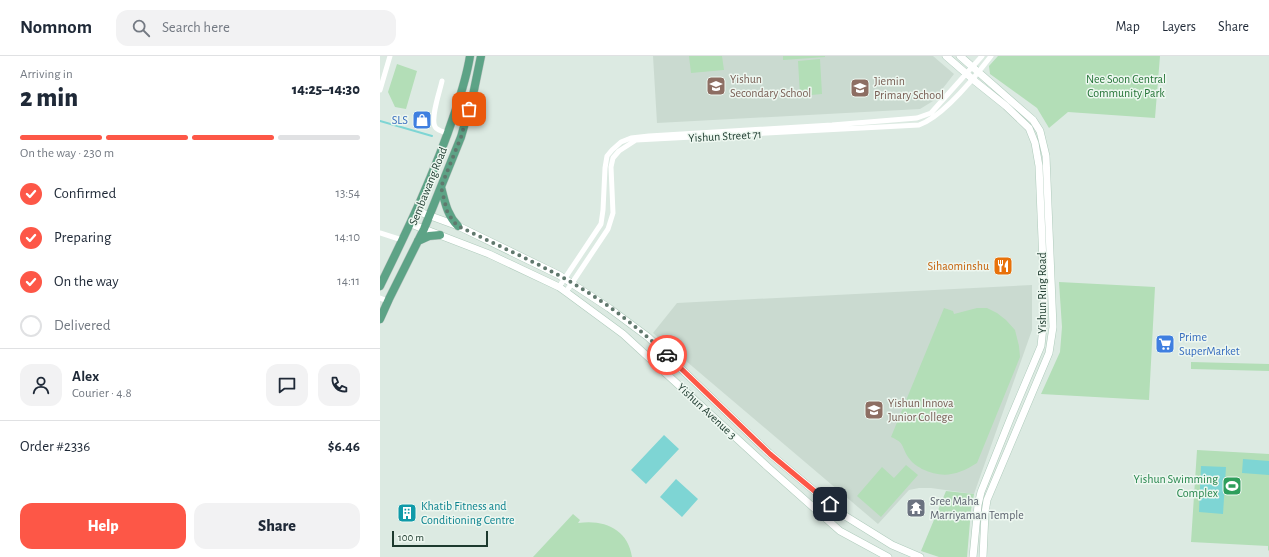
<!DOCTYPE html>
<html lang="en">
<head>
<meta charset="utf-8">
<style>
	body { margin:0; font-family:"Alegreya Sans",sans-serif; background:#f2f2f3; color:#1f2937; height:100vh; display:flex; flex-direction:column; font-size:15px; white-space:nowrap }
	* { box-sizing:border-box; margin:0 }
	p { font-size:13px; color:#747a83 }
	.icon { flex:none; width:22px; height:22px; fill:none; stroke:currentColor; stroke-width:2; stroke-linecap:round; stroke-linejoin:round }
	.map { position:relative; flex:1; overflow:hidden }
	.drawer { display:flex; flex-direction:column; background:#fff; width:380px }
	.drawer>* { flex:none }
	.scale { position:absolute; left:12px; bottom:10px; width:96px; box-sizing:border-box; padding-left:4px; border:2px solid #1d3a2e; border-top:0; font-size:11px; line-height:14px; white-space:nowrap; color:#1d3a2e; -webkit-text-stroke:3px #edf7f0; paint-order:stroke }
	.pin { position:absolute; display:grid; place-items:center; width:34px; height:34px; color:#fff; margin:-17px; border-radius:8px; box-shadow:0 2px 6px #0006 }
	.courier { position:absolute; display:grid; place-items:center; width:40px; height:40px; margin:-20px; border:3px solid #fd5747; border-radius:50%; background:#fff; color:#222; box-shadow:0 1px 5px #0007 }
	.overview em { font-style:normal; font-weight:800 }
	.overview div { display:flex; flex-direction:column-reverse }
	.overview { display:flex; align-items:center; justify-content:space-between; height:68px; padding:0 20px }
	h1 { font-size:26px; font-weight:800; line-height:30px }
	.bar { display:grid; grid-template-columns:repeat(4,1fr); gap:6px 4px; align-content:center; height:48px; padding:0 20px }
	.bar i { height:5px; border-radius:3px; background:#e0e1e3 }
	.bar .on { background:#fd5747 }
	.bar p { grid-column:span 4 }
	.line { display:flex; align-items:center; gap:10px; padding:0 20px; border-top:1px solid #e0e1e3 }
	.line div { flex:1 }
	.round { display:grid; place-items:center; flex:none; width:42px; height:42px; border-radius:12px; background:#f2f2f3 }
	ol { padding:0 20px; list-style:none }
	li { display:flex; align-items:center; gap:12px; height:44px }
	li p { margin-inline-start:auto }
	li .icon { padding:4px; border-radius:50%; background:#fd5747; color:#fff; stroke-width:4 }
	li:last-child { color:#747a83 }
	li i { width:22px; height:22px; border:2px solid #e0e1e3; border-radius:50% }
	.cta { display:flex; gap:8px; margin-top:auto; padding:8px 20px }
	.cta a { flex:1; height:46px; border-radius:12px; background:#fd5747; color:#fff; font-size:16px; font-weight:800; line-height:46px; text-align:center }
	.cta a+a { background:#f2f2f3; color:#1f2937 }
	header { display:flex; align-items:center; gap:24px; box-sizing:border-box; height:56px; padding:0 20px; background:#fff; border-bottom:1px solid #e0e1e3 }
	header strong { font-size:19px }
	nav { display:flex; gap:22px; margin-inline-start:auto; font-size:14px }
	.search { width:280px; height:36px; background:#f2f2f3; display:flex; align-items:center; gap:10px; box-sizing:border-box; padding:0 14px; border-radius:12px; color:#747a83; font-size:15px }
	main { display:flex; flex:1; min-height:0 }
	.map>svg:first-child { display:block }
	.built { fill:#cadad0 }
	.green { fill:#b3deb7 }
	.water { fill:#7ed5d4 }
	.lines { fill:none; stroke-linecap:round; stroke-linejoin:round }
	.stream { stroke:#7ed5d4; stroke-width:2 }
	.secondary-casing { stroke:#afcbbc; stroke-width:8 }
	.primary-casing { stroke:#bbc4c0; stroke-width:9 }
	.minor { stroke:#fff; stroke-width:5 }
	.secondary { stroke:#fff; stroke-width:7 }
	.primary { stroke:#5da386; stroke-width:8 }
	.done { stroke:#60786d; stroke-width:4; stroke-dasharray:0 7.2 }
	.route { stroke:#fd5747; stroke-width:5 }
	.labels { text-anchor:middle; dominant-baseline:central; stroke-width:3; stroke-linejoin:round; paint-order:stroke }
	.education-label { font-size:12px; fill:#785e54; stroke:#edf7f0; text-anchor:start }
	.park-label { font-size:12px; fill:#257437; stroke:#edf7f0 }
	.shop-label { font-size:12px; fill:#366cbe; stroke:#edf7f0; text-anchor:end }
	.street-label { font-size:12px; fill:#1d3a2e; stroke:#edf7f0 }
	.food-label { font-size:12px; fill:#c56008; stroke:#edf7f0; text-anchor:end }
	.leisure-label { font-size:12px; fill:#27864d; stroke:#edf7f0; text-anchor:end }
	.worship-label { font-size:12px; fill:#5b616d; stroke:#edf7f0; text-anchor:start }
	.culture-label { font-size:12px; fill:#0d838f; stroke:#edf7f0; text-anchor:start }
</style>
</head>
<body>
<header>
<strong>Nomnom</strong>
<div class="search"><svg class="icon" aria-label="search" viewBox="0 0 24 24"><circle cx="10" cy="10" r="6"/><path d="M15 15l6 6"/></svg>Search here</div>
<nav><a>Map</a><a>Layers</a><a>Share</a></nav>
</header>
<main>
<section class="drawer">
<div class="overview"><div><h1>2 min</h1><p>Arriving in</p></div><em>14:25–14:30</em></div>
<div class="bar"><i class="on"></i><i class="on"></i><i class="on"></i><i></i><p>On the way · 230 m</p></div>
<ol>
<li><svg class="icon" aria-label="check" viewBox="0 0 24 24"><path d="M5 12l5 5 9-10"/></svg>Confirmed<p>13:54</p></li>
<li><svg class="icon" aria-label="check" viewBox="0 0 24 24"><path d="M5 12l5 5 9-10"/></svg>Preparing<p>14:10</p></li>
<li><svg class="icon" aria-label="check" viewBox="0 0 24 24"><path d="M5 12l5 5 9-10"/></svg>On the way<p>14:11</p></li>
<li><i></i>Delivered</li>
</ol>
<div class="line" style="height:72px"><a class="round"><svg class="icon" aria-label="person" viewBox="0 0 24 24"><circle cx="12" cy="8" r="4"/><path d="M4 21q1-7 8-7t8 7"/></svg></a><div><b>Alex</b><p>Courier · 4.8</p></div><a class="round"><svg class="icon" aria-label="chat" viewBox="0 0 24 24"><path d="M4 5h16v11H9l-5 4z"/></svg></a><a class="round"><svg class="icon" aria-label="phone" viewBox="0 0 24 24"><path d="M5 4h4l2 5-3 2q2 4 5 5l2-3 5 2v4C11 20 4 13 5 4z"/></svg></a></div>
<div class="line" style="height:52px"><div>Order #2336</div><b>$6.46</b></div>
<div class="cta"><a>Help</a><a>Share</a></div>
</section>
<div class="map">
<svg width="889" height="501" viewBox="0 0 889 501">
	<rect width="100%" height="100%" fill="#dceae2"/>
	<path class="built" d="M273 0H553L574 18 553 45 540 53 277 67Z
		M652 229V274L594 438 551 432H539L529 434 498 468 273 277 297 247Z"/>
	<path class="green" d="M309 0H342L344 14 311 17Z
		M403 0H445V1L403 4Z
		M618 0H780L775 62 688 56 669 72 657 52 610 18 609 10Z
		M440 3 442 38 420 40 418 5Z
		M17 8 37 15 26 53 15 51 8 36Z
		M679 226 775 231 769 344 661 338 680 296 682 271Z
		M564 252 573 255 574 258 597 252H607L617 257 626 264 635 274 639 290 640 301 597 407C578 419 563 423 542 413 537 410 532 407 528 401 521 390 525 387 511 381Z
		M811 306 889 308V315L811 313Z
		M817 394 889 398V495L888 494V490L811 486Z
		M526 409 538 419 501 461 477 440 502 411 514 422Z
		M566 435 594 438 591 454 587 501H559L541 495Z
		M193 458 200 464 198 467C224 463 248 473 252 501H153Z"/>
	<path class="water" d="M284 379 299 393 266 428 251 414Z
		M863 403 889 405V419L862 417Z
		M821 410 846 411 843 458 819 456Z
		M296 423 318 443 302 461 280 441Z"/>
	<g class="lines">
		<path class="stream" d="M0 65 52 80"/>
		<g class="secondary-casing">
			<path id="secondary" d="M566 0 596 26 626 50 649 72 655 87 659 110 664 231V261L661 290 631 361 601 436 598 449 593 501
				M580 0 653 64 660 75 666 100 673 271 669 297 607 444 605 457 603 501
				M37 155 78 170 179 219 229 252 268 281 389 397 462 458 512 489 540 501
				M31 168 109 198 179 231 186 236 243 278 390 413 460 475 508 501"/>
		</g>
		<g class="primary-casing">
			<path id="primary" d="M61 131C65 146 67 159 78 170
				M38 185 49 180 60 179
				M0 230C28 173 55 117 75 56 81 38 87 19 90 0
				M0 263 9 243 44 173 81 81 93 39 101 0"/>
		</g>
		<path class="minor" d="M62 25C60 35 49 65 56 72 59 75 65 76 68 78
			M0 34 10 0
			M0 177 22 184
			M179 231 221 168 223 154 225 112 227 100 232 94 241 86 251 82 269 80 452 69 537 62 551 57 602 0
			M186 236 228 173 233 157 231 111 233 102 239 95 256 84 539 69C564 60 595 21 611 0
			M0 242 8 245"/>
		<use href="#secondary" class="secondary"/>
		<use href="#primary" class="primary"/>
	</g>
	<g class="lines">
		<path class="done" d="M89 53 81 81 61 131 67 155 73 165 78 170C112 187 147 202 180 220 219 241 256 269 287 299"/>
		<path class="route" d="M287 299 390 398 450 448"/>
	</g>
	<defs>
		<g id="school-square" transform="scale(1)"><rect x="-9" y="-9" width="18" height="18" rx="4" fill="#8d6e63" stroke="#edf7f0"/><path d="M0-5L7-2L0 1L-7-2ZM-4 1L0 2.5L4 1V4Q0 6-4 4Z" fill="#fff"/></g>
		<g id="shop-square" transform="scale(1)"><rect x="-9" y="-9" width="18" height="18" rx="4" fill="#3f7fe0" stroke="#edf7f0"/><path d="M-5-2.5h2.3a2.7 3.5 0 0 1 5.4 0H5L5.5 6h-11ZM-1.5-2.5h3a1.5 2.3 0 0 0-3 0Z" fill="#fff"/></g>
		<g id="restaurant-square" transform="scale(1)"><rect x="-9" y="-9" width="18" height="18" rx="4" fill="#e8710a" stroke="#edf7f0"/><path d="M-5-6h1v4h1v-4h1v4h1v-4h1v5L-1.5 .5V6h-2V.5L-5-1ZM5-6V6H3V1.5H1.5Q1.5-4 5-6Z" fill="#fff"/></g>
		<g id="supermarket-square" transform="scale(1)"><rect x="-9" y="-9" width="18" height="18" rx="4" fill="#3f7fe0" stroke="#edf7f0"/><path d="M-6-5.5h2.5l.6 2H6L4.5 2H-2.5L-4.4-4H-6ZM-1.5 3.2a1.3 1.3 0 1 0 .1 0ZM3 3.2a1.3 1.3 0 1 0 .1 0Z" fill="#fff"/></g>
		<g id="university-square" transform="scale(1)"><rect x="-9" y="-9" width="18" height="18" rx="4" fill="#8d6e63" stroke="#edf7f0"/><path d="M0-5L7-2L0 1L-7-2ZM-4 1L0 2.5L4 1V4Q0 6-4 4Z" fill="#fff"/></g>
		<g id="stadium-square" transform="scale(1)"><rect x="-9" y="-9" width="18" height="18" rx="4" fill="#2e9e5b" stroke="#edf7f0"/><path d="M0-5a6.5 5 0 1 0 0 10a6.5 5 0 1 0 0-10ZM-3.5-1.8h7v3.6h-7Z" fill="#fff"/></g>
		<g id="temple-square" transform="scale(1)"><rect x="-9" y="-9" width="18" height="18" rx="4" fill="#6b7280" stroke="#edf7f0"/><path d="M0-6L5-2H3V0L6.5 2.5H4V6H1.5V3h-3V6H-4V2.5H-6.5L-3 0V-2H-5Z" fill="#fff"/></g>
		<g id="building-square" transform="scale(1)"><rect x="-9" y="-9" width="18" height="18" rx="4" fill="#0f9aa8" stroke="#edf7f0"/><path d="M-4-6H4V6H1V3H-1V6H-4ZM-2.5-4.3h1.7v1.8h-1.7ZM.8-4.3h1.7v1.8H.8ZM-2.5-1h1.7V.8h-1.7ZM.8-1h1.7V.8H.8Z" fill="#fff"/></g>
	</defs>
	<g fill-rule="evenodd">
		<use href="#school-square" x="336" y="30"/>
		<use href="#school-square" x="480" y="32"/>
		<use href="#shop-square" x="42" y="64"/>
		<use href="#restaurant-square" x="623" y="210"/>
		<use href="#supermarket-square" x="785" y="288"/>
		<use href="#university-square" x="494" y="354"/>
		<use href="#stadium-square" x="852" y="430"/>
		<use href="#temple-square" x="536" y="452"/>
		<use href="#building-square" x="27" y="457"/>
	</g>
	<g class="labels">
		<g class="education-label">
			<text x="350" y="23">Yishun<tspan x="350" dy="14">Secondary School</tspan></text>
			<text x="494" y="25">Jiemin<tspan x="494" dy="14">Primary School</tspan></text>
			<text x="508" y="347">Yishun Innova<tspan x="508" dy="14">Junior College</tspan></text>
		</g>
		<g class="park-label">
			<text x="746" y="23">Nee Soon Central<tspan x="746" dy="14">Community Park</tspan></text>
		</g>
		<g class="shop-label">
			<text x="28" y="64">SLS</text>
			<text x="799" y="281" text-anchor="start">Prime<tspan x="799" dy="14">SuperMarket</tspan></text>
		</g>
		<g class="street-label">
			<text transform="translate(345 80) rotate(-3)">Yishun Street 71</text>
			<text transform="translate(48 130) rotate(-68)">Sembawang Road</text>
			<text transform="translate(662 237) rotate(-90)">Yishun Ring Road</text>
			<text transform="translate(327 355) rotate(43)">Yishun Avenue 3</text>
		</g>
		<g class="food-label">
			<text x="609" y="210">Sihaominshu</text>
		</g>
		<g class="leisure-label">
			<text x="838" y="423">Yishun Swimming<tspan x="838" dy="14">Complex</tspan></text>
		</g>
		<g class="worship-label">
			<text x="550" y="445">Sree Maha<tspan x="550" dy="14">Marriyaman Temple</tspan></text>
		</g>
		<g class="culture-label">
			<text x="41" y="450">Khatib Fitness and<tspan x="41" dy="14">Conditioning Centre</tspan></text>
		</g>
	</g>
</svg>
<div class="scale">100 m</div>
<div class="pin" style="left:89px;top:53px;background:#ea580c"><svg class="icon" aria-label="bag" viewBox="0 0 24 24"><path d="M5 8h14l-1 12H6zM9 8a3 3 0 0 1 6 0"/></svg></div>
<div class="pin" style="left:450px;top:448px;background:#1f2937"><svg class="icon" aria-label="home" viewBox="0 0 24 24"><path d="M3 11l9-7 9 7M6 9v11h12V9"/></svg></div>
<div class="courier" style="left:287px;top:299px"><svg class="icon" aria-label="car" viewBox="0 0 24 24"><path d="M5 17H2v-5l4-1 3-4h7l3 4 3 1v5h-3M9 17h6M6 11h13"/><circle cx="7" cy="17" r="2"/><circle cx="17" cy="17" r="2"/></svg></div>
</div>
</main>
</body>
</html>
